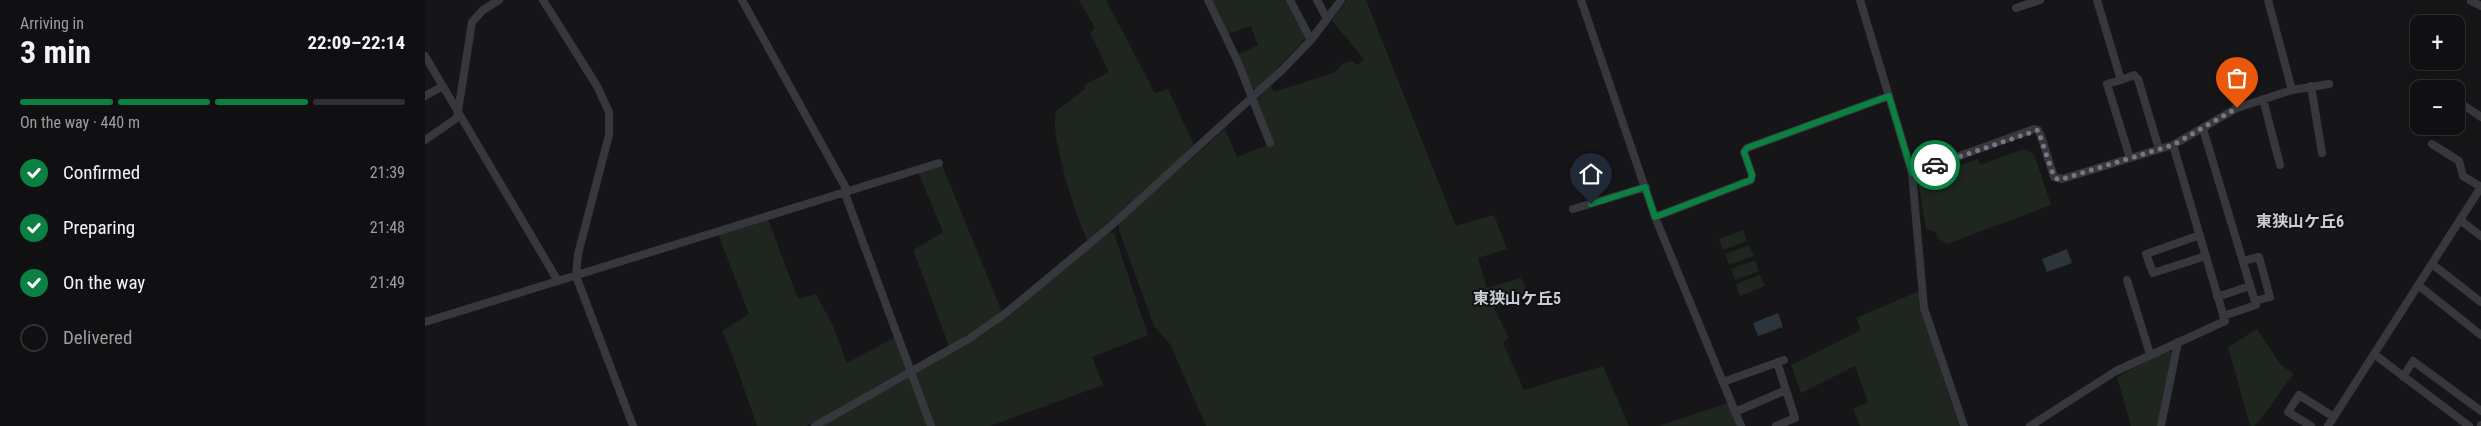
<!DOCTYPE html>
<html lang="en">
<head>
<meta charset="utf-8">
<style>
	body { margin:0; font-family:"Roboto Condensed","Noto Sans JP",sans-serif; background:#19191b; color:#f1f3f6; height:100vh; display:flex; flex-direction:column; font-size:19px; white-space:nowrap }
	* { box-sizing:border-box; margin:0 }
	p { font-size:16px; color:#9c9d9f }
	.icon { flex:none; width:28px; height:28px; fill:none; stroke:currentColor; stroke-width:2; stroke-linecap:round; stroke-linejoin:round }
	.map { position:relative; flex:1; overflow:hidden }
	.drawer { display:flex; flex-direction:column; background:#101012; width:425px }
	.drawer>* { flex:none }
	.buttons { position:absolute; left:1985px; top:15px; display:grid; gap:10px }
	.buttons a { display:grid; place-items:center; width:55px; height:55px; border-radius:10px; background:#101012; box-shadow:0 2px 12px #0003,0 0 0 1px #303032; font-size:25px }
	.pin { position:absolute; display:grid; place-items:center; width:42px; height:42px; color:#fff; margin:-51px -21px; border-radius:50% 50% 50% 0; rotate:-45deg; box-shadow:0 0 5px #0007 }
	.pin .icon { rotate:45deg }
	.courier { position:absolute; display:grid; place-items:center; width:50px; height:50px; margin:-25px; border:4px solid #0b8043; border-radius:50%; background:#fff; color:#222; box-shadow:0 1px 6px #0007 }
	.head em { font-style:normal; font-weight:700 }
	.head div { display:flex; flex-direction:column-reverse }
	.head { display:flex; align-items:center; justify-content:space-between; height:85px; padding:0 20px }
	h1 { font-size:32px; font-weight:700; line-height:38px }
	.bar { display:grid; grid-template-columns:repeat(4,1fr); gap:8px 5px; align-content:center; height:60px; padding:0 20px }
	.bar i { height:6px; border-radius:4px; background:#303032 }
	.bar .active { background:#0b8043 }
	.bar p { grid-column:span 4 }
	ol { padding:0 20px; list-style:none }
	li { display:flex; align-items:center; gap:15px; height:55px }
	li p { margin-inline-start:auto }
	li .icon { padding:5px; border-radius:50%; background:#0b8043; color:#fff; stroke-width:4 }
	li:last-child { color:#9c9d9f }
	li i { width:28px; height:28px; border:2px solid #303032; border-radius:50% }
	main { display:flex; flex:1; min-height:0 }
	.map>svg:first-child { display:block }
	.green { fill:#1e261f }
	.water { fill:#2c353c }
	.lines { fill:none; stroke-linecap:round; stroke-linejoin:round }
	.minor { stroke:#37383d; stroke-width:8 }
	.done { stroke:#757880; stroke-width:5; stroke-dasharray:0 9 }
	.route { stroke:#0b8043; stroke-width:6 }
	.labels { text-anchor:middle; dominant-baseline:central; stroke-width:4; stroke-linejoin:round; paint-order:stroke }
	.neighbourhood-label { font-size:16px; font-weight:bold; fill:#c9ccd4; stroke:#111113 }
</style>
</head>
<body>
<main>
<section class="drawer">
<div class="head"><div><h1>3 min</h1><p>Arriving in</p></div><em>22:09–22:14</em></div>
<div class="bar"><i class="active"></i><i class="active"></i><i class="active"></i><i></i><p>On the way · 440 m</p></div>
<ol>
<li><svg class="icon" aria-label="check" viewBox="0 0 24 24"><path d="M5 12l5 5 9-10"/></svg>Confirmed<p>21:39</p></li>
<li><svg class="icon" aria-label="check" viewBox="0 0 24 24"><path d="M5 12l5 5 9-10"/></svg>Preparing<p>21:48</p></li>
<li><svg class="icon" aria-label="check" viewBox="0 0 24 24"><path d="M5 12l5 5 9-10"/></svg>On the way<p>21:49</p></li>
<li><i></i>Delivered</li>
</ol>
</section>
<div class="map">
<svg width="2056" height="426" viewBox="0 0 2056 426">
	<rect width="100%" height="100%" fill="#161618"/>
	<path class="green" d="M654 0H681L730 93 743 89 769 145 663 241C651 218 624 133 631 111L660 89 659 85 684 72 665 33 670 28Z
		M787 0H861L881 38 832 89 826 88 813 55 833 45 826 26 803 34Z
		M922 0H941L1031 226 1069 215 1082 249 1053 258 1062 288 1096 278 1104 295 1069 308 1084 338 1078 343 1099 390 1178 366 1204 426H781L745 344 729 326 694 230V223L800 129 812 157 847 143 831 100 846 86 849 92 910 72 917 64 926 61 933 65 939 59 908 22V18Z
		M1599 149 1609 154 1626 205 1522 244 1513 238 1511 232 1501 229 1493 181 1496 177 1534 163 1535 165 1553 159 1555 165Z
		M517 165 577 312 524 346 489 252 490 249 518 232 493 172Z
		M343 219 373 299 391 294 408 326 422 363 470 337 482 369 382 426H332L307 354 297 331 324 314 293 234Z
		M1318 230 1322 241 1298 250 1294 239Z
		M682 233H689L723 335 667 357 678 385 565 426H398L557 335 588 313Z
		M1324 245 1329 256 1304 265 1300 254Z
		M1330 260 1334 271 1310 280 1306 269Z
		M1335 275 1340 286 1315 296 1311 284Z
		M1494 291V304L1534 426H1435L1428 409 1443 402 1430 366 1376 393 1366 365 1436 330 1431 318Z
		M1832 329 1856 365 1869 374C1859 384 1835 424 1828 426L1825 425 1803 347Z
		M1740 351 1748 352 1733 426H1706L1692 377Z
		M1303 403 1312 426H1234Z"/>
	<path class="water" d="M1642 249 1647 263 1622 272 1617 259Z
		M1353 313 1358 327 1333 336 1328 323Z"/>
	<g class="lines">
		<path class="minor" d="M118 0 172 86 184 112V135L153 254 151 276 208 426
			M317 0 422 190
			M783 0 812 60 845 143
			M865 0 886 40
			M892 0 902 19
			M1156 0 1230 217 1316 426
			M1435 0 1487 173 1499 308 1539 426
			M1672 0 1696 80 1709 75 1713 79 1734 149
			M2046 1 2056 6
			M1591 8 1615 0
			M0 56 133 281
			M1696 80 1682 84 1705 158
			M1886 86 1897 153
			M2013 88 2014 89
			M1867 90 1904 84
			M0 96 18 86
			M1838 99 1855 165
			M2031 100 2056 117
			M1778 129 1831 305 1798 316
			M0 140 32 118 47 22 58 10 74 0
			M2007 144 2034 161 2038 176 2056 187
			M1487 173 1609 129 1613 130 1616 136 1629 177 1637 179 1748 145 1812 108 1867 90 1843 0
			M419 191 506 426
			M1148 209 1221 187
			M1230 217 1326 180 1327 175 1319 152 1322 148 1464 96
			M2035 220 2056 236
			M1775 235 1721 254 1728 273 1781 256
			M1818 261 1834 257 1845 297 1830 301
			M2007 264 2056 302
			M1702 280 1725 354
			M1993 285 2056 335
			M1792 297 1825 286
			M0 322 514 163
			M1949 354 2044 426
			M1978 377 1988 361 2056 411
			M1298 382 1359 360
			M1310 412 1361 390
			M390 426 545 338 581 313 687 225 857 70 886 40 916 0
			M1351 426 1370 418 1352 362
			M1605 426 1691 371 1800 321 1748 145
			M1736 426 1753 342
			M1886 426 1863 412 1874 395 1909 417
			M1903 426 2056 187
			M2056 426V425"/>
	</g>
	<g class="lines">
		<path class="done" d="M1510 165 1613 130 1629 177 1634 180 1748 145 1812 108"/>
		<path class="route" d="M1166 204 1220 187 1230 217 1326 180 1327 175 1319 152 1322 148 1464 96 1487 173 1510 165"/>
	</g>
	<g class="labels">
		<g class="neighbourhood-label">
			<text x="1875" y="221">東狭山ケ丘6</text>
			<text x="1092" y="298">東狭山ケ丘5</text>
		</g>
	</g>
</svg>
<div class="buttons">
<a>+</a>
<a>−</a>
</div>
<div class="pin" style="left:1812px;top:108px;background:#ea580c"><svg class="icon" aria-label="bag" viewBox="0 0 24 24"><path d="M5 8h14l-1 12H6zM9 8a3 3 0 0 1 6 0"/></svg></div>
<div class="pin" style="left:1166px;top:204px;background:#1f2937"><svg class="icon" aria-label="home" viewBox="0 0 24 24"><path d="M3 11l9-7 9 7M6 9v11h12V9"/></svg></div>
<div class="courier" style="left:1510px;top:165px"><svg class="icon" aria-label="car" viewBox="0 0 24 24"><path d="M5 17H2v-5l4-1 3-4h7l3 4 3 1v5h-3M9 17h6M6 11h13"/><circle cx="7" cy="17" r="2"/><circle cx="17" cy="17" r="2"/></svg></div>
</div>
</main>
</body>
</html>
